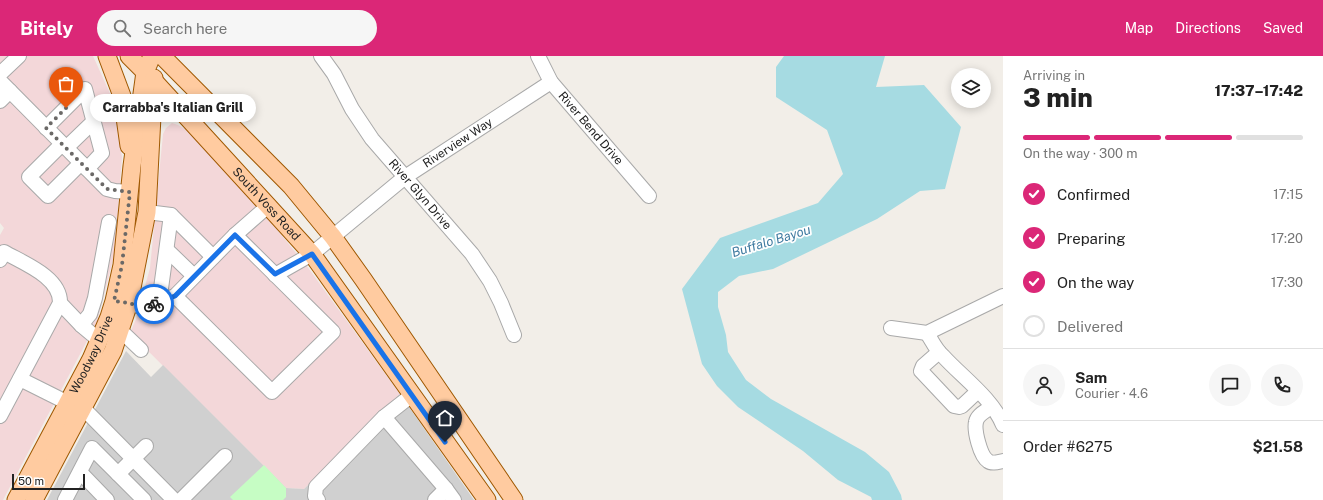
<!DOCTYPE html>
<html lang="en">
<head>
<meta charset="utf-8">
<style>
	body { margin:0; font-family:"Public Sans",sans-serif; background:#f6f6f6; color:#222; height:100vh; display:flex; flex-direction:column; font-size:15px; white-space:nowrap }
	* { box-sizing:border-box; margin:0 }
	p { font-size:13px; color:#767676 }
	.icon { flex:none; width:22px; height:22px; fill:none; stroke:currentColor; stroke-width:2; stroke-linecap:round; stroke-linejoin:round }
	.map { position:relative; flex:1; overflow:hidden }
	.side { display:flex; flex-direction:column; background:#fff; width:320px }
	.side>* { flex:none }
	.controls { position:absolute; left:951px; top:12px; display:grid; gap:8px }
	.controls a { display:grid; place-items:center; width:40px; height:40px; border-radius:50%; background:#fff; box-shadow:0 2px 10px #0003; font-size:20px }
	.scale { position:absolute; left:12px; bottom:10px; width:73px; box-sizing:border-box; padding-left:4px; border:2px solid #222; border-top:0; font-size:11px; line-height:14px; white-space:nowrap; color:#222; -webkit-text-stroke:3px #fff; paint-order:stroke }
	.pin { position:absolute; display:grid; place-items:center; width:34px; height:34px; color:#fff; margin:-41px -17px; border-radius:50% 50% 50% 0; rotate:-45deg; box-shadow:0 0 4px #0007 }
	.pin .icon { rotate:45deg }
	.courier { position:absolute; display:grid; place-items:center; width:40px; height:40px; margin:-20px; border:3px solid #1a73e8; border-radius:50%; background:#fff; color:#222; box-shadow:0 1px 5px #0007 }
	.bubble { position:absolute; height:28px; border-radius:14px; background:#fff; box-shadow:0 2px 10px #0003; font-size:13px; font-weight:800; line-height:28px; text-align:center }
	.headline em { font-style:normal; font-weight:800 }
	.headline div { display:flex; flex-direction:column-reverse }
	.headline { display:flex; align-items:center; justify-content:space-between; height:68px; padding:0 20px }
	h1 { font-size:26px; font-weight:800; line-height:30px }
	.bar { display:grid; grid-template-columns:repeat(4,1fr); gap:6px 4px; align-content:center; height:48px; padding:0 20px }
	.bar i { height:5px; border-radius:3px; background:#e0e0e0 }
	.bar .active { background:#db2777 }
	.bar p { grid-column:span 4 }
	.line { display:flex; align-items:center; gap:10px; padding:0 20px; border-top:1px solid #e0e0e0 }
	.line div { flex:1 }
	.round { display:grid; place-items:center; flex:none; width:42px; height:42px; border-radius:21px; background:#f6f6f6 }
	ol { padding:0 20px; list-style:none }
	li { display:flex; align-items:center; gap:12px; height:44px }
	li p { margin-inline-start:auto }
	li .icon { padding:4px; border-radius:50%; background:#db2777; color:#fff; stroke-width:4 }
	li:last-child { color:#767676 }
	li i { width:22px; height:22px; border:2px solid #e0e0e0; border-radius:50% }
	header { display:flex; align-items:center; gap:24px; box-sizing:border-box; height:56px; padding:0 20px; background:#db2777; color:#fff }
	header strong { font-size:19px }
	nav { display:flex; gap:22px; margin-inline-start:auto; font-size:14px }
	.search { width:280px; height:36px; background:#f6f6f6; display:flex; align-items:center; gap:10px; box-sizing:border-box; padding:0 14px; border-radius:22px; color:#767676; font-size:15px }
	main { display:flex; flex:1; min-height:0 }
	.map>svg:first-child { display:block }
	.commercial { fill:#f3d7d9 }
	.religious { fill:#d0d0d0 }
	.park { fill:#c6fdc4 }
	.water { fill:#a6dbe2 }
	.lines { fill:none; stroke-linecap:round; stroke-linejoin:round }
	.minor-casing { stroke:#a9a9a9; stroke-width:16 }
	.major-casing { stroke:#9f5800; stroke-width:19 }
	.minor { stroke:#fff; stroke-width:14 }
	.major { stroke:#ffcba0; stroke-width:17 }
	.done { stroke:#6b6967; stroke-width:4; stroke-dasharray:0 7.2 }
	.route { stroke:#1a73e8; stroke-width:5 }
	.labels { text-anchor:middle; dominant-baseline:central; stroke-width:3.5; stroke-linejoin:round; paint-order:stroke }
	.street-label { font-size:12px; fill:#222; stroke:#fff }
	.water-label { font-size:13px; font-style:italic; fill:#3e7aa0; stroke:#fff }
</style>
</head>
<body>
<header>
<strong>Bitely</strong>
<div class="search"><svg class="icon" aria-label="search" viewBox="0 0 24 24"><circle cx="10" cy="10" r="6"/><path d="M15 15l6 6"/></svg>Search here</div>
<nav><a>Map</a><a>Directions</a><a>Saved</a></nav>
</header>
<main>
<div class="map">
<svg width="1003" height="444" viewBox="0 0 1003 444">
	<rect width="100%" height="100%" fill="#f2eee8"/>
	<path class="commercial" d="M0 0H93L113 44 122 101 115 196 97 266 3 444H0V179L4 172 0 167Z
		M172 67 178 69 187 74 266 160 309 213 400 338 304 433 286 432 130 277 136 263 150 212 163 78 166 72Z"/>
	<path class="religious" d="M126 295 151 321 163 309 286 432 304 433 400 338 474 444H47Z"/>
	<path class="park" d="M264 409 286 432V441L283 444H233L230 441Z"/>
	<path class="water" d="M784 0H885L876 31 924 29 961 71 945 133 920 135 877 163 773 213 739 220 718 236V251L726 279 728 296 746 324 771 343 865 396 889 416 901 439 902 444H872L871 441 838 424 803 395 738 351 717 330 702 308 682 233 720 182 818 147 843 118 827 74 776 41V11Z"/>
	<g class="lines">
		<g class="minor-casing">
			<g id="minor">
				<path id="s1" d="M321 0 334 18 352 53 372 83 472 198 490 225 501 247 514 279"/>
				<path id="s2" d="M538 0 551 26 649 140"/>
				<path d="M0 18 19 0"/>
				<path d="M0 25 107 133 115 135 130 136"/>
				<path d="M0 45 10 35"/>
				<path d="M46 72 85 33 102 97 87 113"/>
				<path d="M62 88 29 121 48 140 81 107"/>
				<path d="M66 92 93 66"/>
				<path d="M147 156 171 159 213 201"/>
				<path d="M167 194 194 220"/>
				<path d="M0 204 4 196C23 207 61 221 60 247L81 269 99 284"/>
				<path id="s3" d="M275 219 312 198 405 121 551 26"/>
				<path d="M175 240 272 336 333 276 235 179"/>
				<path d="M129 247 145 252 175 240 235 179 268 150"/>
				<path d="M159 247 171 159"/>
				<path d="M81 269 90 258 95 242 109 166"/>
				<path d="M891 272 927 277 1003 240"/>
				<path d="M120 274 141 294"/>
				<path d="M927 277C932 285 936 294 943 300 962 321 992 342 1003 369"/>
				<path d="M939 296 923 310 921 315 954 350 959 351 962 350 978 335"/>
				<path d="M20 323 68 347"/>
				<path d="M991 351C986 355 977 359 976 366 974 374 980 400 988 405 992 408 998 406 1003 405"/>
				<path d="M83 352 174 444"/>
				<path d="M0 360 60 247"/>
				<path d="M384 361 446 433 454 444"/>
				<path d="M80 416 107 444"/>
				<path d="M118 418 146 390"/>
				<path d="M65 444 92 392 144 444"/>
				<path d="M181 444 225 400"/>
				<path d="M318 444 315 440 316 431 384 361 412 339"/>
				<path d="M435 444 446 433"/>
			</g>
		</g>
		<g class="major-casing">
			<g id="major">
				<path d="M107 0 122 40 129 90"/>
				<path id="s4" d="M129 0 154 25 312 198 487 444"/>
				<path d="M162 0 291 130 333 181 363 223 514 444"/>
				<path id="s5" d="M16 444 91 303 109 261 114 245 122 209 132 110 145 16 152 0"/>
				<path d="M34 444 113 295 129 247 147 156 154 22"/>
			</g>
		</g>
		<use href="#minor" class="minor"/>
		<use href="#major" class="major"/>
	</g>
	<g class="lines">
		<path class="done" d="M66 52 46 72 107 133 130 136 122 209 114 245 129 247 145 252 154 248"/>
		<path class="route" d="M154 248 175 240 235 179 275 218 312 198 445 386"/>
	</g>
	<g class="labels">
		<g class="street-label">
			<text stroke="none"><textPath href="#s2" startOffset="90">River Bend Drive</textPath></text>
			<text stroke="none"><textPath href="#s3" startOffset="226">Riverview Way</textPath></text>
			<text stroke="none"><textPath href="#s1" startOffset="171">River Glyn Drive</textPath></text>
			<text stroke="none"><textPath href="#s4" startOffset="202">South Voss Road</textPath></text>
			<text stroke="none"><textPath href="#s5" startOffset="164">Woodway Drive</textPath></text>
		</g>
		<g class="water-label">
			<text transform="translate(771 185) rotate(-17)">Buffalo Bayou</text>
		</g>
	</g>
</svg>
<div class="controls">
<a><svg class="icon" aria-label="layers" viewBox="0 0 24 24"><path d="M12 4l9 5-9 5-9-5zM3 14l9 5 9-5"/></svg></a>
</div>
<div class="scale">50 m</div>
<div class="pin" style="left:66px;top:52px;background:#ea580c"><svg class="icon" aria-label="bag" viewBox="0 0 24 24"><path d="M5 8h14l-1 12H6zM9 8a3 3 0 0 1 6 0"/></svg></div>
<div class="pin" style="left:445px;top:386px;background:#1f2937"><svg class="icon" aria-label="home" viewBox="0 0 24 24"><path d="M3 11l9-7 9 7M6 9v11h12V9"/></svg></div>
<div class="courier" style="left:154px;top:248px"><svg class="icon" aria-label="bike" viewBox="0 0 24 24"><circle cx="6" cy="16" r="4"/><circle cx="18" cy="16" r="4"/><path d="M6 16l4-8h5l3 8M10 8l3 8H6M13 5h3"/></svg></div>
<div class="bubble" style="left:90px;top:38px;width:166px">Carrabba's Italian Grill</div>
</div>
<section class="side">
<div class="headline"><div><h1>3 min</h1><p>Arriving in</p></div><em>17:37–17:42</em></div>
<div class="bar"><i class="active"></i><i class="active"></i><i class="active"></i><i></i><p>On the way · 300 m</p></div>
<ol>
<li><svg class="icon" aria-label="check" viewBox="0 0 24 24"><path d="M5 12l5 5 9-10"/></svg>Confirmed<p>17:15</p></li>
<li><svg class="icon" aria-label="check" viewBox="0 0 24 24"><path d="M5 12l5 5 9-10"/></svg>Preparing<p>17:20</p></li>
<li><svg class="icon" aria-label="check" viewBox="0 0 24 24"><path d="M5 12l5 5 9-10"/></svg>On the way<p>17:30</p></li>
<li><i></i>Delivered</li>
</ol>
<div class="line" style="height:72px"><a class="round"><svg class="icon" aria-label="person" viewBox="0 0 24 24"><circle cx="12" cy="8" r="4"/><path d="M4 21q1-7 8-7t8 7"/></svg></a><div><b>Sam</b><p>Courier · 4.6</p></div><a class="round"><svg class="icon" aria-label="chat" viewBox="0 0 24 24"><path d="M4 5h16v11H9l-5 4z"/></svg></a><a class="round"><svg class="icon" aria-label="phone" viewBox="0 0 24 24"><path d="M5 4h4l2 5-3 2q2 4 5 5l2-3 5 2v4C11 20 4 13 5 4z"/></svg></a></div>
<div class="line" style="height:52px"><div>Order #6275</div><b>$21.58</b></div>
</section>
</main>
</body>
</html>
